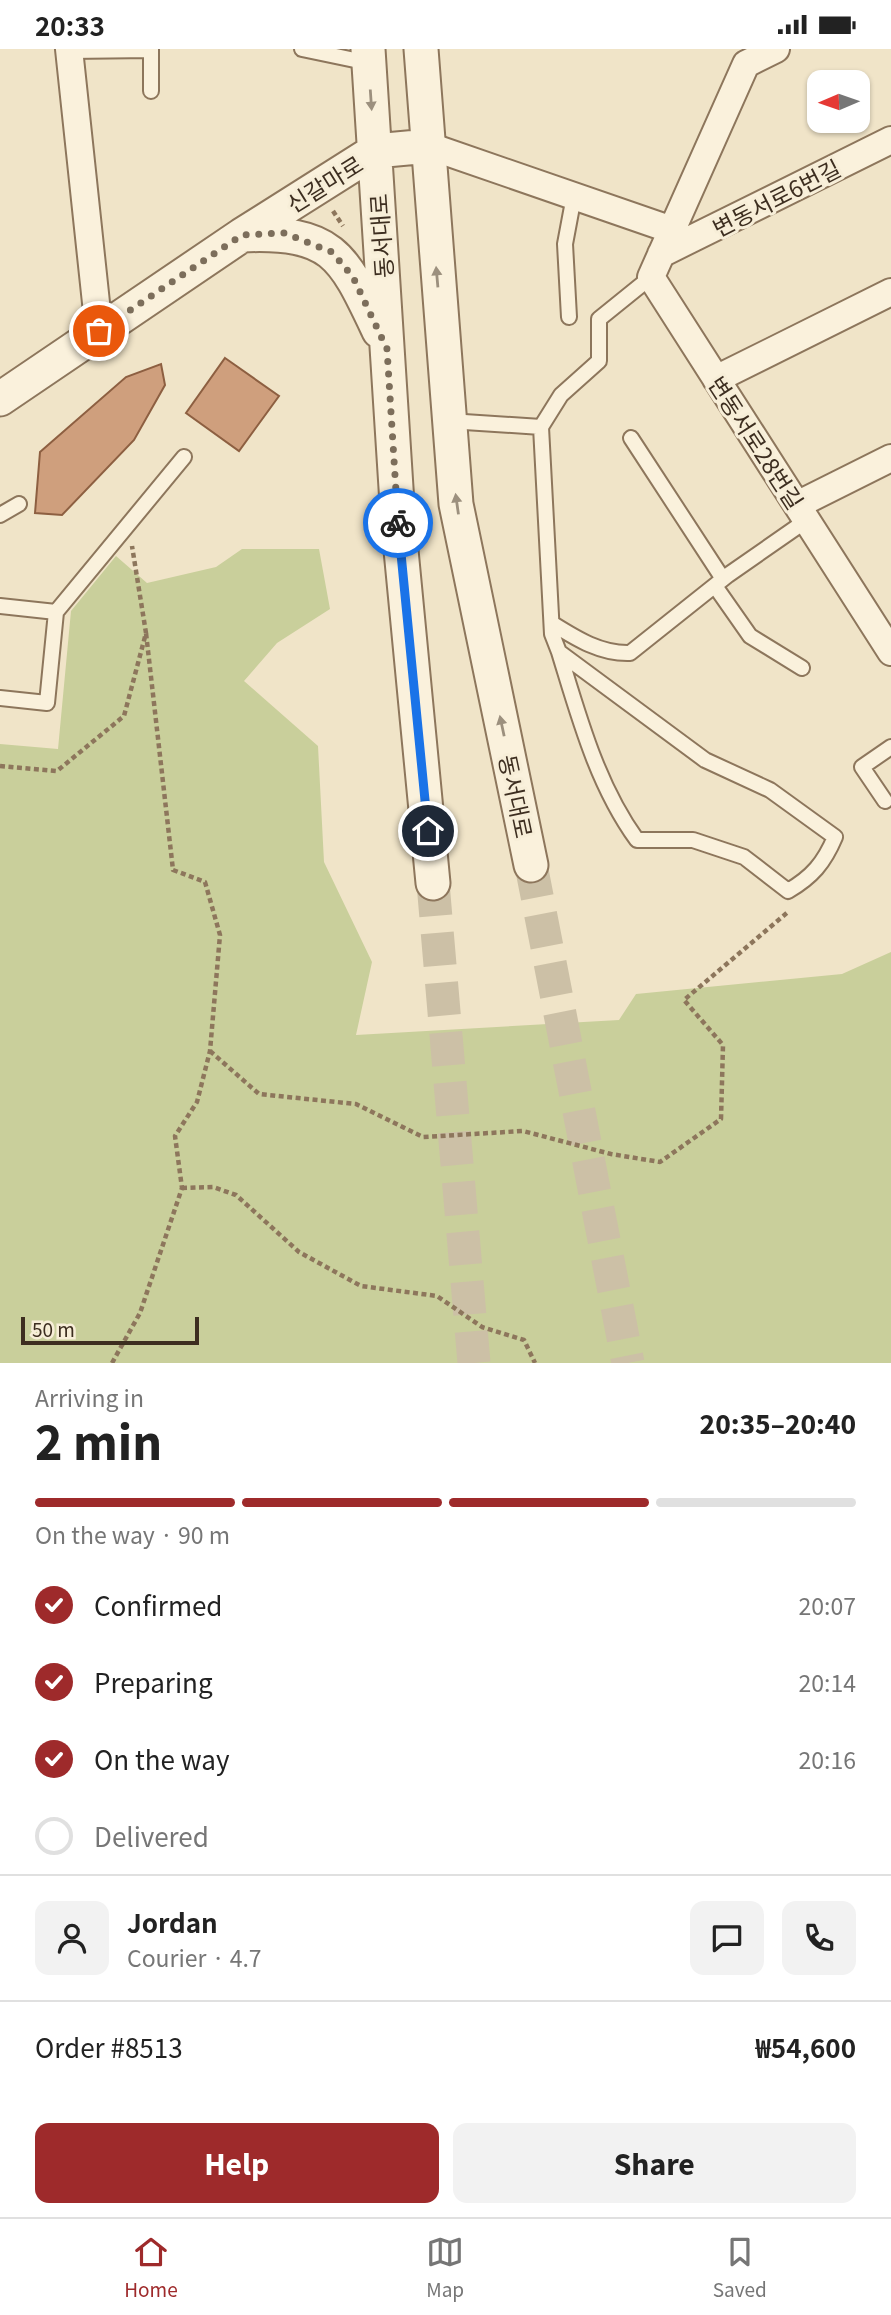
<!DOCTYPE html>
<html lang="en">
<head>
<meta charset="utf-8">
<style>
	body { margin:0; font-family:Georgia,"Noto Sans KR",serif; background:#f2f2f2; color:#222; height:100vh; display:flex; flex-direction:column; font-size:26px; white-space:nowrap }
	* { box-sizing:border-box; margin:0 }
	p { font-size:23px; color:#767676 }
	.icon { flex:none; width:38px; height:38px; fill:none; stroke:currentColor; stroke-width:2; stroke-linecap:round; stroke-linejoin:round }
	.map { position:relative; height:1314px; overflow:hidden }
	.drawer { display:flex; flex-direction:column; background:#fff; flex:1 }
	.drawer>* { flex:none }
	.needle { width:46px; rotate:268deg }
	.tools { position:absolute; left:807px; top:21px; display:grid; gap:14px }
	.tools a { display:grid; place-items:center; width:63px; height:63px; border-radius:14px; background:#fff; box-shadow:0 2px 5px #0004; font-size:35px }
	.scale { position:absolute; left:21px; bottom:18px; width:178px; box-sizing:border-box; padding-left:7px; border:4px solid #3d2e20; border-top:0; font-size:19px; line-height:24px; white-space:nowrap; color:#3d2e20; -webkit-text-stroke:5px #f7eed8; paint-order:stroke }
	.pin { position:absolute; display:grid; place-items:center; width:60px; height:60px; color:#fff; margin:-30px; border:4px solid #fff; border-radius:50%; box-shadow:0 2px 7px #0007 }
	.courier { position:absolute; display:grid; place-items:center; width:70px; height:70px; margin:-35px; border:5px solid #1a73e8; border-radius:50%; background:#fff; color:#222; box-shadow:0 2px 9px #0007 }
	.headline em { font-style:normal; font-weight:800 }
	.headline div { display:flex; flex-direction:column-reverse }
	.headline { display:flex; align-items:center; justify-content:space-between; height:119px; padding:0 35px }
	h1 { font-size:46px; font-weight:800; line-height:52px }
	.bar { display:grid; grid-template-columns:repeat(4,1fr); gap:10px 7px; align-content:center; height:84px; padding:0 35px }
	.bar i { height:9px; border-radius:5px; background:#e0e0e0 }
	.bar .current { background:#9e2a2b }
	.bar p { grid-column:span 4 }
	.line { display:flex; align-items:center; gap:18px; padding:0 35px; border-top:2px solid #e0e0e0 }
	.line div { flex:1 }
	.round { display:grid; place-items:center; flex:none; width:74px; height:74px; border-radius:14px; background:#f2f2f2 }
	ol { padding:0 35px; list-style:none }
	li { display:flex; align-items:center; gap:21px; height:77px }
	li p { margin-inline-start:auto }
	li .icon { padding:7px; border-radius:50%; background:#9e2a2b; color:#fff; stroke-width:4 }
	li:last-child { color:#767676 }
	li i { width:38px; height:38px; border:4px solid #e0e0e0; border-radius:50% }
	.button { display:flex; gap:14px; margin-top:auto; padding:14px 35px }
	.button a { flex:1; height:80px; border-radius:14px; background:#9e2a2b; color:#fff; font-size:28px; font-weight:800; line-height:80px; text-align:center }
	.button a+a { background:#f2f2f2; color:#222 }
	.status { display:flex; justify-content:space-between; align-items:center; height:49px; padding:0 35px; background:#fff; direction:ltr }
	.status svg { height:19px; fill:currentColor }
	.menu { display:flex; justify-content:space-around; align-items:center; height:98px; border-top:2px solid #e0e0e0; background:#fff; font-size:19px; color:#767676 }
	.menu a { display:grid; justify-items:center; gap:4px }
	.menu .current { color:#9e2a2b }
	.map>svg:first-child { display:block }
	.green { fill:#c9cf9b }
	.building { fill:#cf9f7d; stroke:#8d5f41; stroke-width:2 }
	.lines { fill:none; stroke-linecap:round; stroke-linejoin:round }
	.tertiary-tunnel { stroke:#ccc0a6; stroke-width:33; stroke-dasharray:33 17; stroke-linecap:butt }
	.service-casing { stroke:#8d765c; stroke-width:18 }
	.minor-casing { stroke:#8d765c; stroke-width:30 }
	.tertiary-casing { stroke:#8d765c; stroke-width:37 }
	.path { stroke:#8d765c; stroke-width:4.5; stroke-dasharray:5 3.5; stroke-linecap:butt }
	.service { stroke:#faf1dc; stroke-width:14 }
	.minor { stroke:#faf1dc; stroke-width:26 }
	.tertiary { stroke:#faf1dc; stroke-width:33 }
	.oneway { fill:#9c907e }
	.done { stroke:#7c6e5b; stroke-width:7; stroke-dasharray:0 12.6 }
	.route { stroke:#1a73e8; stroke-width:9 }
	.labels { text-anchor:middle; dominant-baseline:central; stroke-width:6; stroke-linejoin:round; paint-order:stroke }
	.street-label { font-size:23px; fill:#3d2e20; stroke:#f7eed8 }
</style>
</head>
<body>
<div class="status"><b>20:33</b><svg viewBox="0 0 49 12"><path d="M0 12V9h3v3zM5 12V6h3v6zM10 12V3h3v9zM15 12V0h3v12zM26 1h20v11H26zM47 4h2v5h-2z"/></svg></div>
<div class="map">
<svg width="891" height="1314" viewBox="0 0 891 1314">
	<rect width="100%" height="100%" fill="#f0e4c8"/>
	<path class="green" d="M242 500H319L330 560 277 594 244 632 318 697 324 813 372 913 356 986 619 971 636 945 842 925 891 903V1314H0V695L58 700 71 562 116 507 147 534 216 518Z"/>
	<path class="building" d="M225 309 279 347 239 402 186 364Z
		M161 315 165 336 134 391 62 466 35 464 40 403 126 328Z"/>
	<g class="lines">
		<path class="tertiary-tunnel" d="M531 816 628 1314
			M433 834 474 1314"/>
		<g class="service-casing">
			<path id="service" d="M302 0 369 14
				M69 2 151 1
				M151 42V0
				M569 268 565 195 574 147
				M449 372 541 378 552 585 559 603 705 711 770 741 835 788C824 814 812 828 788 842L744 808 693 791H637C597 736 579 668 559 603
				M541 378 561 346 599 312V270L651 228
				M631 389 723 530
				M0 466 19 455
				M715 537 750 587 802 619
				M0 557 56 563
				M553 575C577 590 601 605 630 604L728 526 807 471
				M0 649 47 654 56 563 184 408
				M885 752 862 718 891 698"/>
		</g>
		<g class="minor-casing">
			<path id="minor" d="M69 0 99 282
				M776 0 746 15 651 228 891 603
				M429 97 672 181
				M661 205 891 91
				M716 330 891 243
				M797 456 891 409"/>
		</g>
		<g class="tertiary-casing">
			<path id="tertiary" d="M368 0 398 470 433 834
				M421 0 456 455 531 816
				M242 186C333 182 343 206 379 282
				M0 350 242 186 375 102 429 97"/>
		</g>
		<path class="path" d="M333 162 343 177
			M0 717 57 722 124 667 146 584 132 497
			M210 1002 259 1045 356 1055 423 1088 523 1082 611 1105 660 1113 721 1070 723 996 684 951 788 863
			M182 1139 213 1138 236 1146 299 1203 361 1237 437 1247 482 1278 524 1291 535 1314
			M112 1314 140 1264 182 1139 175 1087 197 1053 210 1002 220 886 205 833 173 821 146 584"/>
		<use href="#service" class="service"/>
		<use href="#minor" class="minor"/>
		<use href="#tertiary" class="tertiary"/>
	</g>
	<defs><path id="oneway-solid" d="M-6-.8H1V-3.2L6.5 0L1 3.2V.8H-6Z" transform="scale(1.75)"/></defs>
	<g class="oneway">
		<use href="#oneway-solid" transform="translate(371 51) rotate(86)"/>
		<use href="#oneway-solid" transform="translate(437 228) rotate(-95)"/>
		<use href="#oneway-solid" transform="translate(457 455) rotate(-98)"/>
		<use href="#oneway-solid" transform="translate(502 677) rotate(-102)"/>
	</g>
	<g class="lines">
		<path class="done" d="M99 282 242 186 284 184 332 203 353 228 387 300 398 474"/>
		<path class="route" d="M398 474 428 782"/>
	</g>
	<g class="labels">
		<g class="street-label">
			<text transform="translate(324 134) rotate(-32)">신갈마로</text>
			<text transform="translate(776 148) rotate(-27)">변동서로6번길</text>
			<text transform="translate(380 187) rotate(-94)">동서대로</text>
			<text transform="translate(757 393) rotate(57)">변동서로28번길</text>
			<text transform="translate(517 747) rotate(78)">동서대로</text>
		</g>
	</g>
</svg>
<div class="tools">
<a><svg class="needle" viewBox="-14 -14 28 28"><path d="M0-13l5 13h-10z" fill="#e53935"/><path d="M0 13l5-13h-10z" fill="#767676"/></svg></a>
</div>
<div class="scale">50 m</div>
<div class="pin" style="left:99px;top:282px;background:#ea580c"><svg class="icon" aria-label="bag" viewBox="0 0 24 24"><path d="M5 8h14l-1 12H6zM9 8a3 3 0 0 1 6 0"/></svg></div>
<div class="pin" style="left:428px;top:782px;background:#1f2937"><svg class="icon" aria-label="home" viewBox="0 0 24 24"><path d="M3 11l9-7 9 7M6 9v11h12V9"/></svg></div>
<div class="courier" style="left:398px;top:474px"><svg class="icon" aria-label="bike" viewBox="0 0 24 24"><circle cx="6" cy="16" r="4"/><circle cx="18" cy="16" r="4"/><path d="M6 16l4-8h5l3 8M10 8l3 8H6M13 5h3"/></svg></div>
</div>
<section class="drawer">
<div class="headline"><div><h1>2 min</h1><p>Arriving in</p></div><em>20:35–20:40</em></div>
<div class="bar"><i class="current"></i><i class="current"></i><i class="current"></i><i></i><p>On the way · 90 m</p></div>
<ol>
<li><svg class="icon" aria-label="check" viewBox="0 0 24 24"><path d="M5 12l5 5 9-10"/></svg>Confirmed<p>20:07</p></li>
<li><svg class="icon" aria-label="check" viewBox="0 0 24 24"><path d="M5 12l5 5 9-10"/></svg>Preparing<p>20:14</p></li>
<li><svg class="icon" aria-label="check" viewBox="0 0 24 24"><path d="M5 12l5 5 9-10"/></svg>On the way<p>20:16</p></li>
<li><i></i>Delivered</li>
</ol>
<div class="line" style="height:126px"><a class="round"><svg class="icon" aria-label="person" viewBox="0 0 24 24"><circle cx="12" cy="8" r="4"/><path d="M4 21q1-7 8-7t8 7"/></svg></a><div><b>Jordan</b><p>Courier · 4.7</p></div><a class="round"><svg class="icon" aria-label="chat" viewBox="0 0 24 24"><path d="M4 5h16v11H9l-5 4z"/></svg></a><a class="round"><svg class="icon" aria-label="phone" viewBox="0 0 24 24"><path d="M5 4h4l2 5-3 2q2 4 5 5l2-3 5 2v4C11 20 4 13 5 4z"/></svg></a></div>
<div class="line" style="height:91px"><div>Order #8513</div><b>₩54,600</b></div>
<div class="button"><a>Help</a><a>Share</a></div>
</section>
<nav class="menu">
<a class="current"><svg class="icon" aria-label="home" viewBox="0 0 24 24"><path d="M3 11l9-7 9 7M6 9v11h12V9"/></svg>Home</a>
<a><svg class="icon" aria-label="map" viewBox="0 0 24 24"><path d="M3 6l6-2 6 2 6-2v14l-6 2-6-2-6 2zM9 4v14M15 6v14"/></svg>Map</a>
<a><svg class="icon" aria-label="saved" viewBox="0 0 24 24"><path d="M7 4h10v16l-5-4-5 4z"/></svg>Saved</a>
</nav>
</body>
</html>
